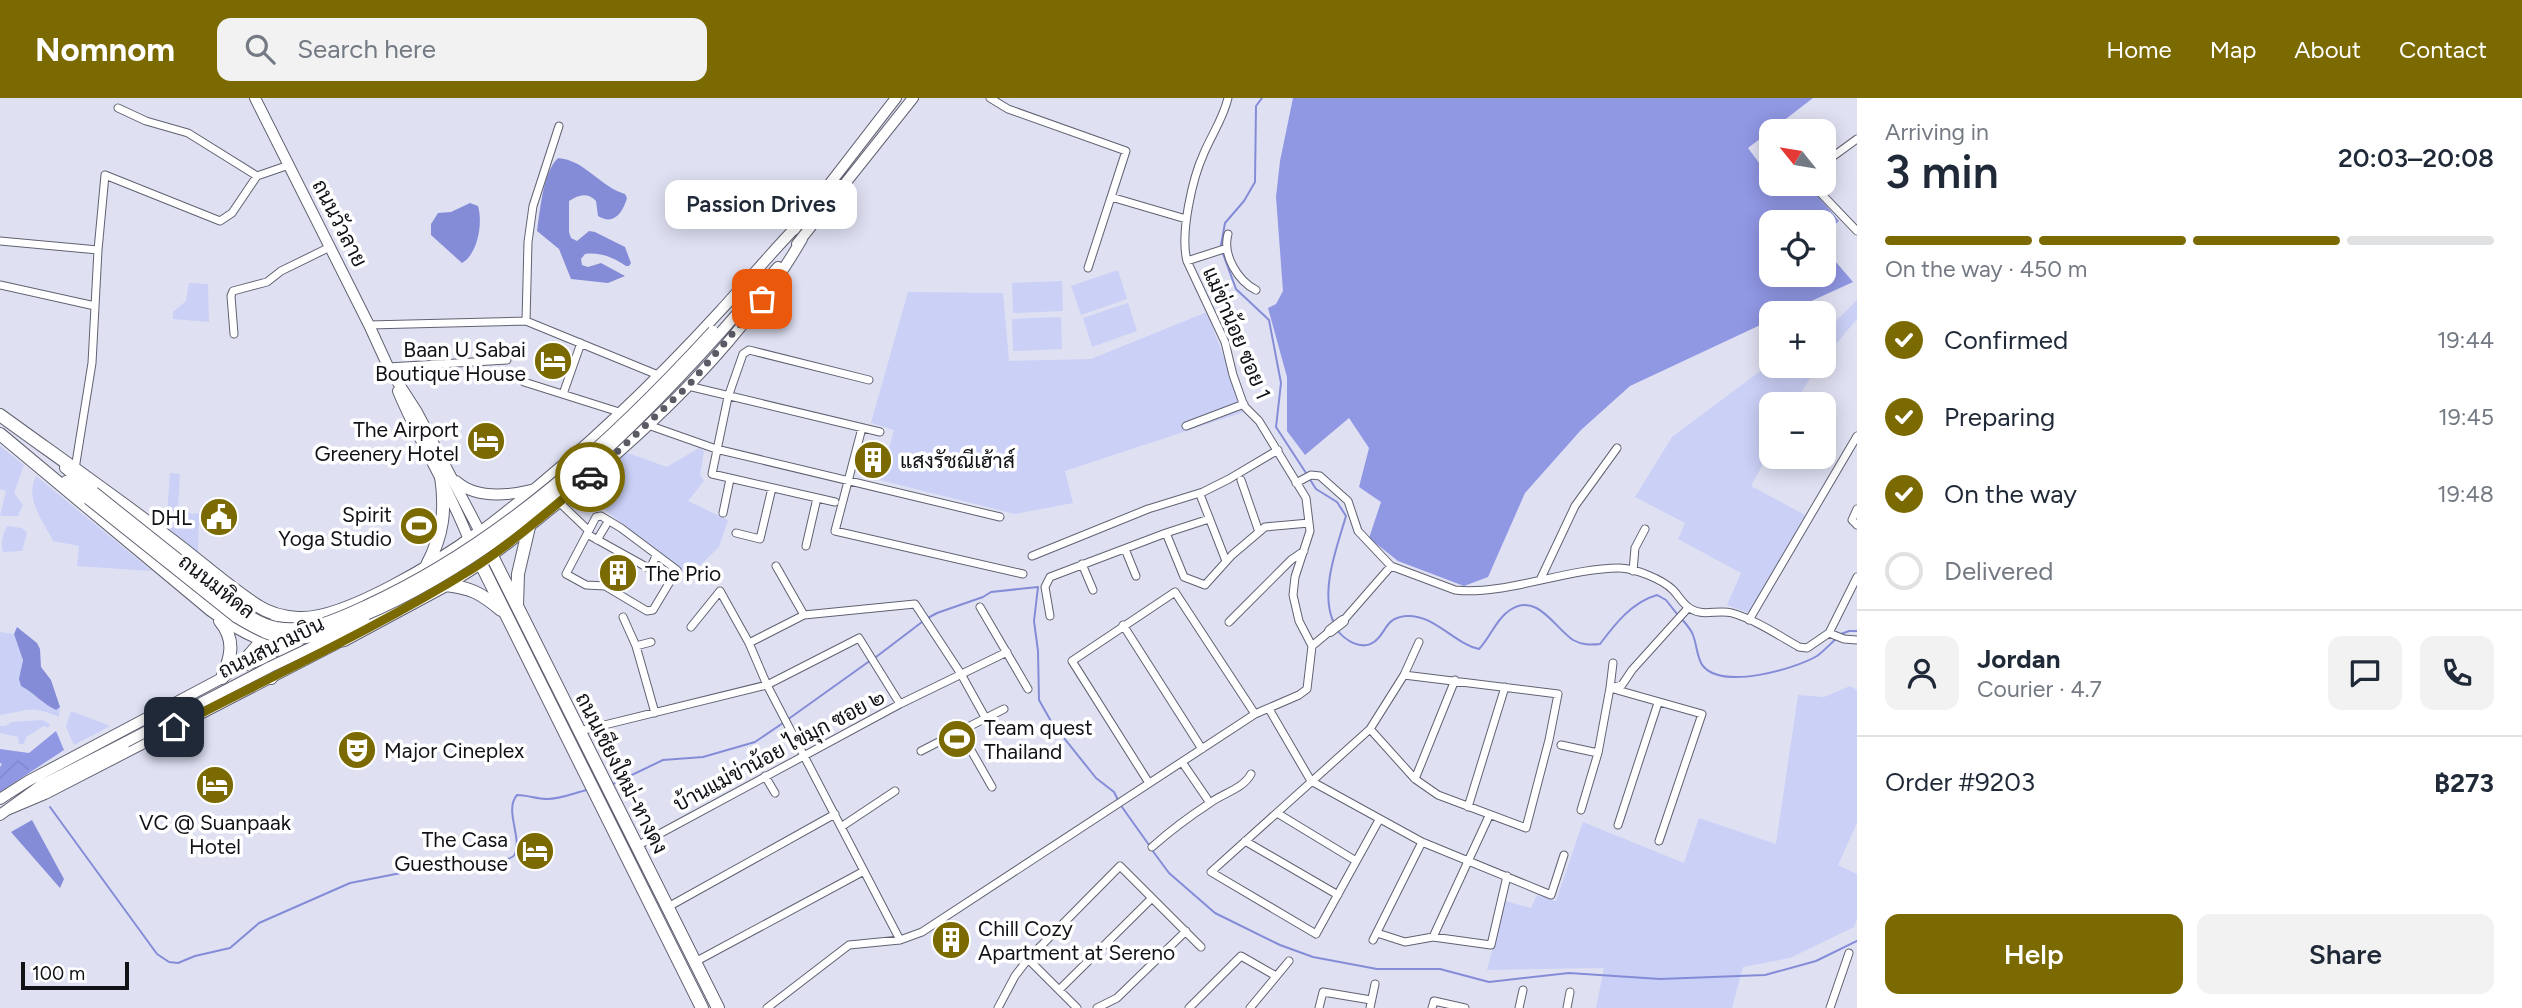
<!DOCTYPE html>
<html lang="en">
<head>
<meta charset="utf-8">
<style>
	body { margin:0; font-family:Figtree,Sarabun,sans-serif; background:#f2f2f3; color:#1f2937; height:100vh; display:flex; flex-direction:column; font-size:26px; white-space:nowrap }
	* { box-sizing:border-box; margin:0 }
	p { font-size:23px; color:#747a83 }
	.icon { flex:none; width:38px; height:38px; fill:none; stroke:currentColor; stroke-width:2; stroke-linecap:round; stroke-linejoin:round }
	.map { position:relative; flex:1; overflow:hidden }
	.details { display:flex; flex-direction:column; background:#fff; width:665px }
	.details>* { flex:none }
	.needle { width:46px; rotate:300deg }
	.controls { position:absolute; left:1759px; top:21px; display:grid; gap:14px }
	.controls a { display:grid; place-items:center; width:77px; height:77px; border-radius:14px; background:#fff; box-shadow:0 4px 18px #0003; font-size:35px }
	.scale { position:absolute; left:21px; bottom:18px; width:108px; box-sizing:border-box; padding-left:7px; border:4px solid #111217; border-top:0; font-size:19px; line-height:24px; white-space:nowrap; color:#111217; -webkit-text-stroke:5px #fff; paint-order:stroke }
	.pin { position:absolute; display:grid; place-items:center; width:60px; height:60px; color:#fff; margin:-30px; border-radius:14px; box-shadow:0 4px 10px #0006 }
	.courier { position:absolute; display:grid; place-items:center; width:70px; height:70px; margin:-35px; border:5px solid #7a6a01; border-radius:50%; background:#fff; color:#222; box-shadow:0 2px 9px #0007 }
	.bubble { position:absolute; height:49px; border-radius:14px; background:#fff; box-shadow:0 4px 18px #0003; font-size:23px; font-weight:600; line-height:49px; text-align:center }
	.headline em { font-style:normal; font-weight:600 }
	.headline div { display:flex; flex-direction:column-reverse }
	.headline { display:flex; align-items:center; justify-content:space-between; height:119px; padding:0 28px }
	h1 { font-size:46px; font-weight:600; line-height:52px }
	.bar { display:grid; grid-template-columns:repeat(4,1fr); gap:10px 7px; align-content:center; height:84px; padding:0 28px }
	.bar i { height:9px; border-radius:5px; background:#e0e1e3 }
	.bar .active { background:#7a6a01 }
	.bar p { grid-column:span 4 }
	.line { display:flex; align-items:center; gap:18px; padding:0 28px; border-top:2px solid #e0e1e3 }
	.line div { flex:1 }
	.round { display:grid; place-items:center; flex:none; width:74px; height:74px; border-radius:14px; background:#f2f2f3 }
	ol { padding:0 28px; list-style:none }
	li { display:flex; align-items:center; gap:21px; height:77px }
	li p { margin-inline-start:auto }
	li .icon { padding:7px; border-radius:50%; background:#7a6a01; color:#fff; stroke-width:4 }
	li:last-child { color:#747a83 }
	li i { width:38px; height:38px; border:4px solid #e0e1e3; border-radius:50% }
	.cta { display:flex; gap:14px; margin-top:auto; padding:14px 28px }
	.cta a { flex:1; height:80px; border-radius:14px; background:#7a6a01; color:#fff; font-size:28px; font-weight:600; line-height:80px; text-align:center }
	.cta a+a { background:#f2f2f3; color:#1f2937 }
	header { display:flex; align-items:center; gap:42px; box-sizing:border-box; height:98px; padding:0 35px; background:#7a6a01; color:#fff }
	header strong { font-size:33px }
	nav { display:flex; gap:38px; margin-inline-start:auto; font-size:24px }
	.search { width:490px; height:63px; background:#f2f2f3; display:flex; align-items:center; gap:18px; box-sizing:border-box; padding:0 24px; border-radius:14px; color:#747a83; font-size:26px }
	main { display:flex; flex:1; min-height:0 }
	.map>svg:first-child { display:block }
	.green { fill:#cad0f6 }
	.forest { fill:#9097e3 }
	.water { fill:#858cd7 }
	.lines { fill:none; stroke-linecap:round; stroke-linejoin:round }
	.stream { stroke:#858cd7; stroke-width:2 }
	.street-casing { stroke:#606271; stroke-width:9 }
	.secondary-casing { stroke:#606271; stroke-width:12 }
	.primary-casing { stroke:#606271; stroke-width:14 }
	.street { stroke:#fff; stroke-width:7 }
	.secondary { stroke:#fff; stroke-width:10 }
	.primary { stroke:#fff; stroke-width:12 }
	.secondary-bridge-casing { stroke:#606271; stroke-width:12; stroke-linecap:butt }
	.secondary-bridge { stroke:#fff; stroke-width:10 }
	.done { stroke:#595a64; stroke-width:7; stroke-dasharray:0 12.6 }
	.route { stroke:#7a6a01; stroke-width:9 }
	.labels { text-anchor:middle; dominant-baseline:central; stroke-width:7; stroke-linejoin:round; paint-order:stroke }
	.street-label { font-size:21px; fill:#111217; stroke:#fff }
	.poi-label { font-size:21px; fill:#111217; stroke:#fff; text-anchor:end }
</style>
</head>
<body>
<header>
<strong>Nomnom</strong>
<div class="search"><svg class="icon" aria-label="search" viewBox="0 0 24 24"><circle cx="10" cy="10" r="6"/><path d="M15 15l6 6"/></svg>Search here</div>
<nav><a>Home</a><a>Map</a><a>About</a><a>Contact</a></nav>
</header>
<main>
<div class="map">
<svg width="1857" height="910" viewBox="0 0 1857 910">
	<rect width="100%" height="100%" fill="#dfe1f3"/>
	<path class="green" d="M1118 172 1127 201 1081 217 1071 188Z
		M1062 183 1063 213 1013 215 1012 185Z
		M189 185 208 186 209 224 173 221V214L186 203Z
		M908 194 1003 195 1009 263 1091 261 1207 214 1244 314 1065 373 1073 405 1015 416 880 382 894 332 871 325Z
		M1857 202V221L1824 260V235Z
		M1128 205 1137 233 1092 249 1083 220Z
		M1061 219 1062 251 1013 253 1012 221Z
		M1771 265V268H1817L1795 306H1771V351L1751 388 1805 417 1749 515 1727 507 1741 475 1678 441 1685 425 1635 399 1672 339Z
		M0 348 24 367 14 395 23 407 18 418H0L6 393 0 391Z
		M699 350 704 353 700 377 704 383 688 403 728 422 719 449 688 479 582 393 625 354 667 369Z
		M170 375 180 376 178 407 191 416 199 415 198 456 166 429Z
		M36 378 152 473 77 468 79 448 53 443C44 424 24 401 36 378Z
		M7 428 22 430 27 435 22 453 3 454C0 445 3 437 7 428Z
		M0 534 14 536C18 544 23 555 22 564 22 574 18 579 21 588 34 595 43 606 56 612L60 609 59 619C29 606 28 613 0 617Z
		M1850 588 1857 592V725L1838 767 1857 776V821L1854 829 1790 860 1743 869 1732 910H1596L1604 870 1487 872 1505 803 1531 810 1537 797 1556 803 1583 724 1684 765 1699 720 1776 746 1798 597 1824 599Z
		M71 613 110 628 74 647 66 629Z
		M42 622 50 626 48 630 44 628 26 639 24 646H19L18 639 0 635V628H6L11 624Z"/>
	<path class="forest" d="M1293 0H1813L1748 50 1771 81V86H1774L1783 97 1800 86H1808L1839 123 1824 137V124H1771V177H1824V150L1853 184 1785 215H1771V222L1630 288 1581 332 1525 395 1488 479 1464 488 1398 463 1369 440 1381 404 1359 389 1369 350 1349 320 1305 357 1287 333V279L1268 210 1276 206 1283 193 1276 99 1280 63Z
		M56 633 64 652 0 694V669L2 666 0 665V651L29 655Z"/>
	<path class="water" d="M558 60C585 62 599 88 625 96L627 100C623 114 614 128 598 118L596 103C587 94 579 97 569 103V134L571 140 577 143 589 133 595 134 625 149 631 165 629 168H626C613 159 600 154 585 156L581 161 582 167 588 169 601 165 625 178 608 185 571 181 559 151 537 133C540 113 543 74 558 60Z
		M470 105 478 108C483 125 478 156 462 165L431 137V126L438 115 451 114Z
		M17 529 37 545 40 551 41 569 51 582 60 609 56 612C43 606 34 595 21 588L19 581 23 562 14 536Z
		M32 722 64 781 60 790 11 734Z"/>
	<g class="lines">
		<path class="stream" d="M1221 147 1225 125 1244 103 1255 84 1256 8 1262 0
			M1222 153 1236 191 1269 222 1281 285 1276 329 1306 375
			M1309 380 1316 391 1337 404 1346 418C1337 449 1320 492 1333 523
			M1681 520C1685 525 1691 531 1693 537 1697 547 1697 561 1703 568 1723 592 1795 571 1817 558 1824 553 1831 545 1837 540
			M926 521 937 515 983 499 991 494 1038 489 1034 523 1038 553 1039 602 1052 625 1096 680 1114 694 1119 704
			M1337 532C1345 542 1361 553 1374 544 1387 535 1384 520 1406 518 1434 516 1453 545 1479 551 1490 540 1496 521 1510 512 1537 494 1554 529 1573 542 1582 547 1590 547 1600 546 1615 526 1632 504 1657 497L1666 502 1677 516
			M1841 536 1849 533H1857
			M876 559 922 524
			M787 622 871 562
			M0 680 18 663 28 671
			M613 686 663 662 703 659 755 644 783 625
			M50 709 157 856 169 864 178 865 195 858 230 850 259 825 350 785 401 775 409 770C426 768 510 769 515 756 522 738 504 712 517 697 527 697 537 701 547 701 561 701 574 695 587 692
			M1122 709 1149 747
			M1152 752 1169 775 1215 815 1280 847 1313 859 1377 871H1440L1489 884 1569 875 1660 881 1765 877 1816 863 1857 843"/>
		<g class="street-casing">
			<path id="street" d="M990 0 1008 11 1126 53 1088 170
				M118 10 146 23 188 35 257 78
				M1824 65 1857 41
				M1812 86 1857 133
				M1111 99 1186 121
				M1228 136C1222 157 1238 183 1256 192
				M0 143 98 152
				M1187 163 1227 150
				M0 187 95 208
				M526 223 528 144 533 108 559 28
				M369 227 526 223 658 277
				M234 236 231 198 233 193 267 184 281 173 330 149
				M388 269 507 262
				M524 284 619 314
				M688 288 880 334
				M563 296 581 245
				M648 327 716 351 1000 419
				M1186 328 1244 306
				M862 330 835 433 1023 476
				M75 371 92 265 98 152 105 77 220 123 232 115 257 78 289 67
				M1241 382 1259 434
				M1296 385 1311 377 1320 378 1348 403 1358 433 1391 468 1455 492C1503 498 1568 470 1619 470 1634 470 1662 481 1673 492 1679 498 1683 507 1691 511 1704 519 1718 511 1732 515 1756 522 1778 537 1799 549L1807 550 1829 535 1857 479
				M1201 399 1226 463
				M559 404 588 432
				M835 404 712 376 728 299 743 256 749 252 869 282
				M1857 411 1852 422 1857 427
				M723 415 730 381
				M601 418 621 430 677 472 653 512 647 513 605 488 586 487 566 476 596 419Z
				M736 435 760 441 772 390
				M1166 435 1209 421
				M587 436 650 471 656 458
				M597 442 606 427
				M806 448 817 400
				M1125 451 1136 478
				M1032 458 1148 411 1203 394 1229 381 1278 352
				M1082 466 1093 492
				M776 468 804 517
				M1633 473 1635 450 1645 431
				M1541 480 1575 408 1617 350
				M980 509 1028 591
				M1050 518 1045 489 1050 479 1166 435 1184 479 1205 487 1232 457 1265 429 1309 425
				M623 519 636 548 655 615
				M1749 522 1857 338
				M1343 523 1391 468
				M1229 524 1291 462 1304 453
				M1123 527 1202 651
				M691 529 720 493 749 545 767 587 900 842
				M1829 535 1844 541 1857 542
				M749 545 804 517 915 506 961 576 986 621
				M636 548 651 544
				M1312 548 1330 533
				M1613 565 1610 590 1702 616 1659 743
				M1269 611 1311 683 1422 744 1551 797 1564 757
				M1370 631 1415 681 1438 697 1526 730 1549 642 1558 596 1404 577
				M580 633 767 587 859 540 900 606
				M960 633 1004 611
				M1561 647 1598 655
				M921 653 960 633 992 689
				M1182 664 1210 705
				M765 678 775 695
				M1415 681 1455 582
				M1149 685 1072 563 1175 494 1255 616
				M1468 709 1505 589
				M1581 712 1598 655 1610 590 1622 587 1632 572 1688 510
				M1277 715 1356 763
				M1379 722 1316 836 1211 774 1370 631 1404 577 1419 544
				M1618 727 1658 605
				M841 729 895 693
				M1245 743 1338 797
				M637 748 900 606 1007 554
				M1152 749C1170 733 1190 718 1210 705 1223 695 1243 691 1251 676
				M668 809 835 716
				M1377 835 1405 844 1433 839 1491 847 1507 778
				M1433 839 1489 718
				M1373 842 1422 744
				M1028 861 1077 910
				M695 864 864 773
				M1059 892 1152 800
				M767 910 849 847 900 842 922 834 1255 616 1299 597 1307 591 1312 548 1299 523 1293 497 1295 479 1310 433 1306 400 1259 323 1244 308 1233 277 1225 244 1187 163C1180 136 1192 81 1204 55 1212 36 1223 21 1228 0
				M998 910 1015 878 1028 861 1120 768 1201 849
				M1097 910 1117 900 1186 833
				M1189 910 1241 858 1276 878
				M1250 910 1289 863
				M1319 910 1323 894 1371 902
				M1370 910 1375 886
				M1432 910 1434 903 1465 910
				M1519 910 1523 892
				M1567 910 1570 894
				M1830 910 1849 855"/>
		</g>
		<g class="secondary-casing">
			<path id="secondary" d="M255 0 369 227 391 275
				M794 132 896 0
				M797 146 913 0
				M721 234 778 169
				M388 269 417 314 480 434C566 369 648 292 721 212 746 185 770 156 796 129
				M398 293C419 344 449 390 469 442
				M65 370 94 394
				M66 383 88 401
				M456 383C476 401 506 398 531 392
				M491 458C515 441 538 421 562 402 652 329 743 243 802 141
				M1330 533 1343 523
				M243 568 266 560 273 563 276 573
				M0 701 28 683 222 580C246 564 262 540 280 517
				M7 712 45 696 336 546
				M0 717 40 688 126 644"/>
		</g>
		<g class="primary-casing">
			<path id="primary" d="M0 317C58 359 116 400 173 443 201 464 228 489 258 508 270 516 284 519 298 520 344 523 442 462 480 434L718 910
				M0 336 211 512C256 545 288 557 344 542L446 487 491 458
				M477 458 702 910
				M427 467C443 437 446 412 441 378
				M446 487C471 490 481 495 501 512
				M517 507 518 476 529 429
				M220 523C236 542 231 560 222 580
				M271 580 287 557"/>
		</g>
		<use href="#street" class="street"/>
		<use href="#secondary" class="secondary"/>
		<use href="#primary" class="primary"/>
		<g class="secondary-bridge-casing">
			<path id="secondary-bridge" d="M94 394C127 420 160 447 193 473 218 493 245 522 276 529 308 535 339 520 367 507 502 445 614 341 713 233
				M88 401 237 520C253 529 272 541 291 541 316 542 339 529 361 519 501 460 621 346 721 234
				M126 644 270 569 365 524"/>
		</g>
		<use href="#secondary-bridge" class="secondary-bridge"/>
	</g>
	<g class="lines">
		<path class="done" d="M590 379 688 288 762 201"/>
		<path class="route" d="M174 629C274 577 377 530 472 471 514 444 551 410 590 379"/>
	</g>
	<defs>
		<g id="hotel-disc" transform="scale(2.0125)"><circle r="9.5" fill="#7a6a01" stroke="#fff"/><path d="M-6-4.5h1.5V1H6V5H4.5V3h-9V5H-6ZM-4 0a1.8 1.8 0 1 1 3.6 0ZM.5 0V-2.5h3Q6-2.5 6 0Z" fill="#fff"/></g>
		<g id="building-disc" transform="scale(2.0125)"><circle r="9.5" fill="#7a6a01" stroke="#fff"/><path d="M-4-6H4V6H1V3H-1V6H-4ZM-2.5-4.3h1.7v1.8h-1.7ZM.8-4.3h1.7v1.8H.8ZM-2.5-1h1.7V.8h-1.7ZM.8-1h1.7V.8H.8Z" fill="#fff"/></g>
		<g id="civic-disc" transform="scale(2.0125)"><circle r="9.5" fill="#7a6a01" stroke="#fff"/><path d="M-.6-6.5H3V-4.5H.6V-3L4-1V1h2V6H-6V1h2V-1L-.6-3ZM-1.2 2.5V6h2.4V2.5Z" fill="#fff"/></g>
		<g id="stadium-disc" transform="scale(2.0125)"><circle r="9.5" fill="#7a6a01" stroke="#fff"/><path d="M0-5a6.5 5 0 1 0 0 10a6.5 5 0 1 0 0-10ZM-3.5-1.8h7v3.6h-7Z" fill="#fff"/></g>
		<g id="theatre-disc" transform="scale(2.0125)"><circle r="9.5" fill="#7a6a01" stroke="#fff"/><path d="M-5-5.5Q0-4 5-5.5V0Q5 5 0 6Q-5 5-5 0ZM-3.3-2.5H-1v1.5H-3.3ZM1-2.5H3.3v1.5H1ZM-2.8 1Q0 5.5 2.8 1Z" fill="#fff"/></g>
	</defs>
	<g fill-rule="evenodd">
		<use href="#hotel-disc" x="553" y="263"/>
		<use href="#hotel-disc" x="486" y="343"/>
		<use href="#building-disc" x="873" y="362"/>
		<use href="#civic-disc" x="219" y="419"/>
		<use href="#stadium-disc" x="419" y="428"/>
		<use href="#building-disc" x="618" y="475"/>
		<use href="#stadium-disc" x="957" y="641"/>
		<use href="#theatre-disc" x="357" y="652"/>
		<use href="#hotel-disc" x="215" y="687"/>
		<use href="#hotel-disc" x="535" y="753"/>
		<use href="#building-disc" x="951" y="842"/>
	</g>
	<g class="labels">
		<g class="street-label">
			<text transform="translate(340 125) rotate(63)">ถนนวัวลาย</text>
			<text transform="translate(1237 235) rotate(67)">แม่ข่าน้อย ซอย 1</text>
			<text transform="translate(217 488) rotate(38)">ถนนมหิดล</text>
			<text transform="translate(271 549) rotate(-26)">ถนนสนามบิน</text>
			<text transform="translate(779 652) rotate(-28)">บ้านแม่ข่าน้อย ไข่มุก ซอย ๒</text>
			<text transform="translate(622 675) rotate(63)">ถนนเชียงใหม่-หางดง</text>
		</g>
		<g class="poi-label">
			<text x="526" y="251">Baan U Sabai<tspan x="526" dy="24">Boutique House</tspan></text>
			<text x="459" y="331">The Airport<tspan x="459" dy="24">Greenery Hotel</tspan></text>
			<text x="900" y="362" text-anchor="start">แสงรัชณีเฮ้าส์</text>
			<text x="392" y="416">Spirit<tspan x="392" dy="24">Yoga Studio</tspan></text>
			<text x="192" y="419">DHL</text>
			<text x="645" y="475" text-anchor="start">The Prio</text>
			<text x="984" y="629" text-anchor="start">Team quest<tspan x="984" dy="24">Thailand</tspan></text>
			<text x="384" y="652" text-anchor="start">Major Cineplex</text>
			<text x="215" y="724" text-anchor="middle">VC @ Suanpaak<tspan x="215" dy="24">Hotel</tspan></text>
			<text x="508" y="741">The Casa<tspan x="508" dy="24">Guesthouse</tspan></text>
			<text x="978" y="830" text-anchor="start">Chill Cozy<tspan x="978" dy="24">Apartment at Sereno</tspan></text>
		</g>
	</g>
</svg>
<div class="controls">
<a><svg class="needle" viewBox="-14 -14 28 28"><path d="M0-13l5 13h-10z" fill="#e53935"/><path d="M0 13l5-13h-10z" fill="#747a83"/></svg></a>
<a><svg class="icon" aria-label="locate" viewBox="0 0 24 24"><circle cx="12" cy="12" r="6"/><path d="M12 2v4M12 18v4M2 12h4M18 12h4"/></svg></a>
<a>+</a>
<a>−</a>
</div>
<div class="scale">100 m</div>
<div class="pin" style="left:762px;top:201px;background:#ea580c"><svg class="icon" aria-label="bag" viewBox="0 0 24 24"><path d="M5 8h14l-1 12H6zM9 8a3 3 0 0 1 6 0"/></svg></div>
<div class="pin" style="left:174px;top:629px;background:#1f2937"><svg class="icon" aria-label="home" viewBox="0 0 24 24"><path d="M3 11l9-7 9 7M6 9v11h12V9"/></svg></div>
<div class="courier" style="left:590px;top:379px"><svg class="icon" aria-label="car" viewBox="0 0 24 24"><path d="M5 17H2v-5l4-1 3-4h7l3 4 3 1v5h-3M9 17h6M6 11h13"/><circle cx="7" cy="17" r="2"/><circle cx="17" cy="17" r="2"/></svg></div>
<div class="bubble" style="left:665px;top:82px;width:192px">Passion Drives</div>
</div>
<section class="details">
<div class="headline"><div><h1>3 min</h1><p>Arriving in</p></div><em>20:03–20:08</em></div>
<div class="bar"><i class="active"></i><i class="active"></i><i class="active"></i><i></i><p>On the way · 450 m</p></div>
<ol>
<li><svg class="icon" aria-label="check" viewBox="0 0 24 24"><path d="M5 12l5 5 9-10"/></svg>Confirmed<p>19:44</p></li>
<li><svg class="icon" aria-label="check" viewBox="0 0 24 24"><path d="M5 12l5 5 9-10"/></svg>Preparing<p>19:45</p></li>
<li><svg class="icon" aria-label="check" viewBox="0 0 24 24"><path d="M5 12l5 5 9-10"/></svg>On the way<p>19:48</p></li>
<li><i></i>Delivered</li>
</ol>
<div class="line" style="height:126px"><a class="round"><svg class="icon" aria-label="person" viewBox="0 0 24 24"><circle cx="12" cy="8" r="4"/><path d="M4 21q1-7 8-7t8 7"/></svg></a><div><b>Jordan</b><p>Courier · 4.7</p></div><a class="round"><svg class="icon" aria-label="chat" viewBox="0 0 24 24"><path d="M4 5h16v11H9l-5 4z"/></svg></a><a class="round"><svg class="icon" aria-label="phone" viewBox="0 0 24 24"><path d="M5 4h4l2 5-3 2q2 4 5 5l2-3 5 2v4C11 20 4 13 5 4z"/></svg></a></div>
<div class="line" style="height:91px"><div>Order #9203</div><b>฿273</b></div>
<div class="cta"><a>Help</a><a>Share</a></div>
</section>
</main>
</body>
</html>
